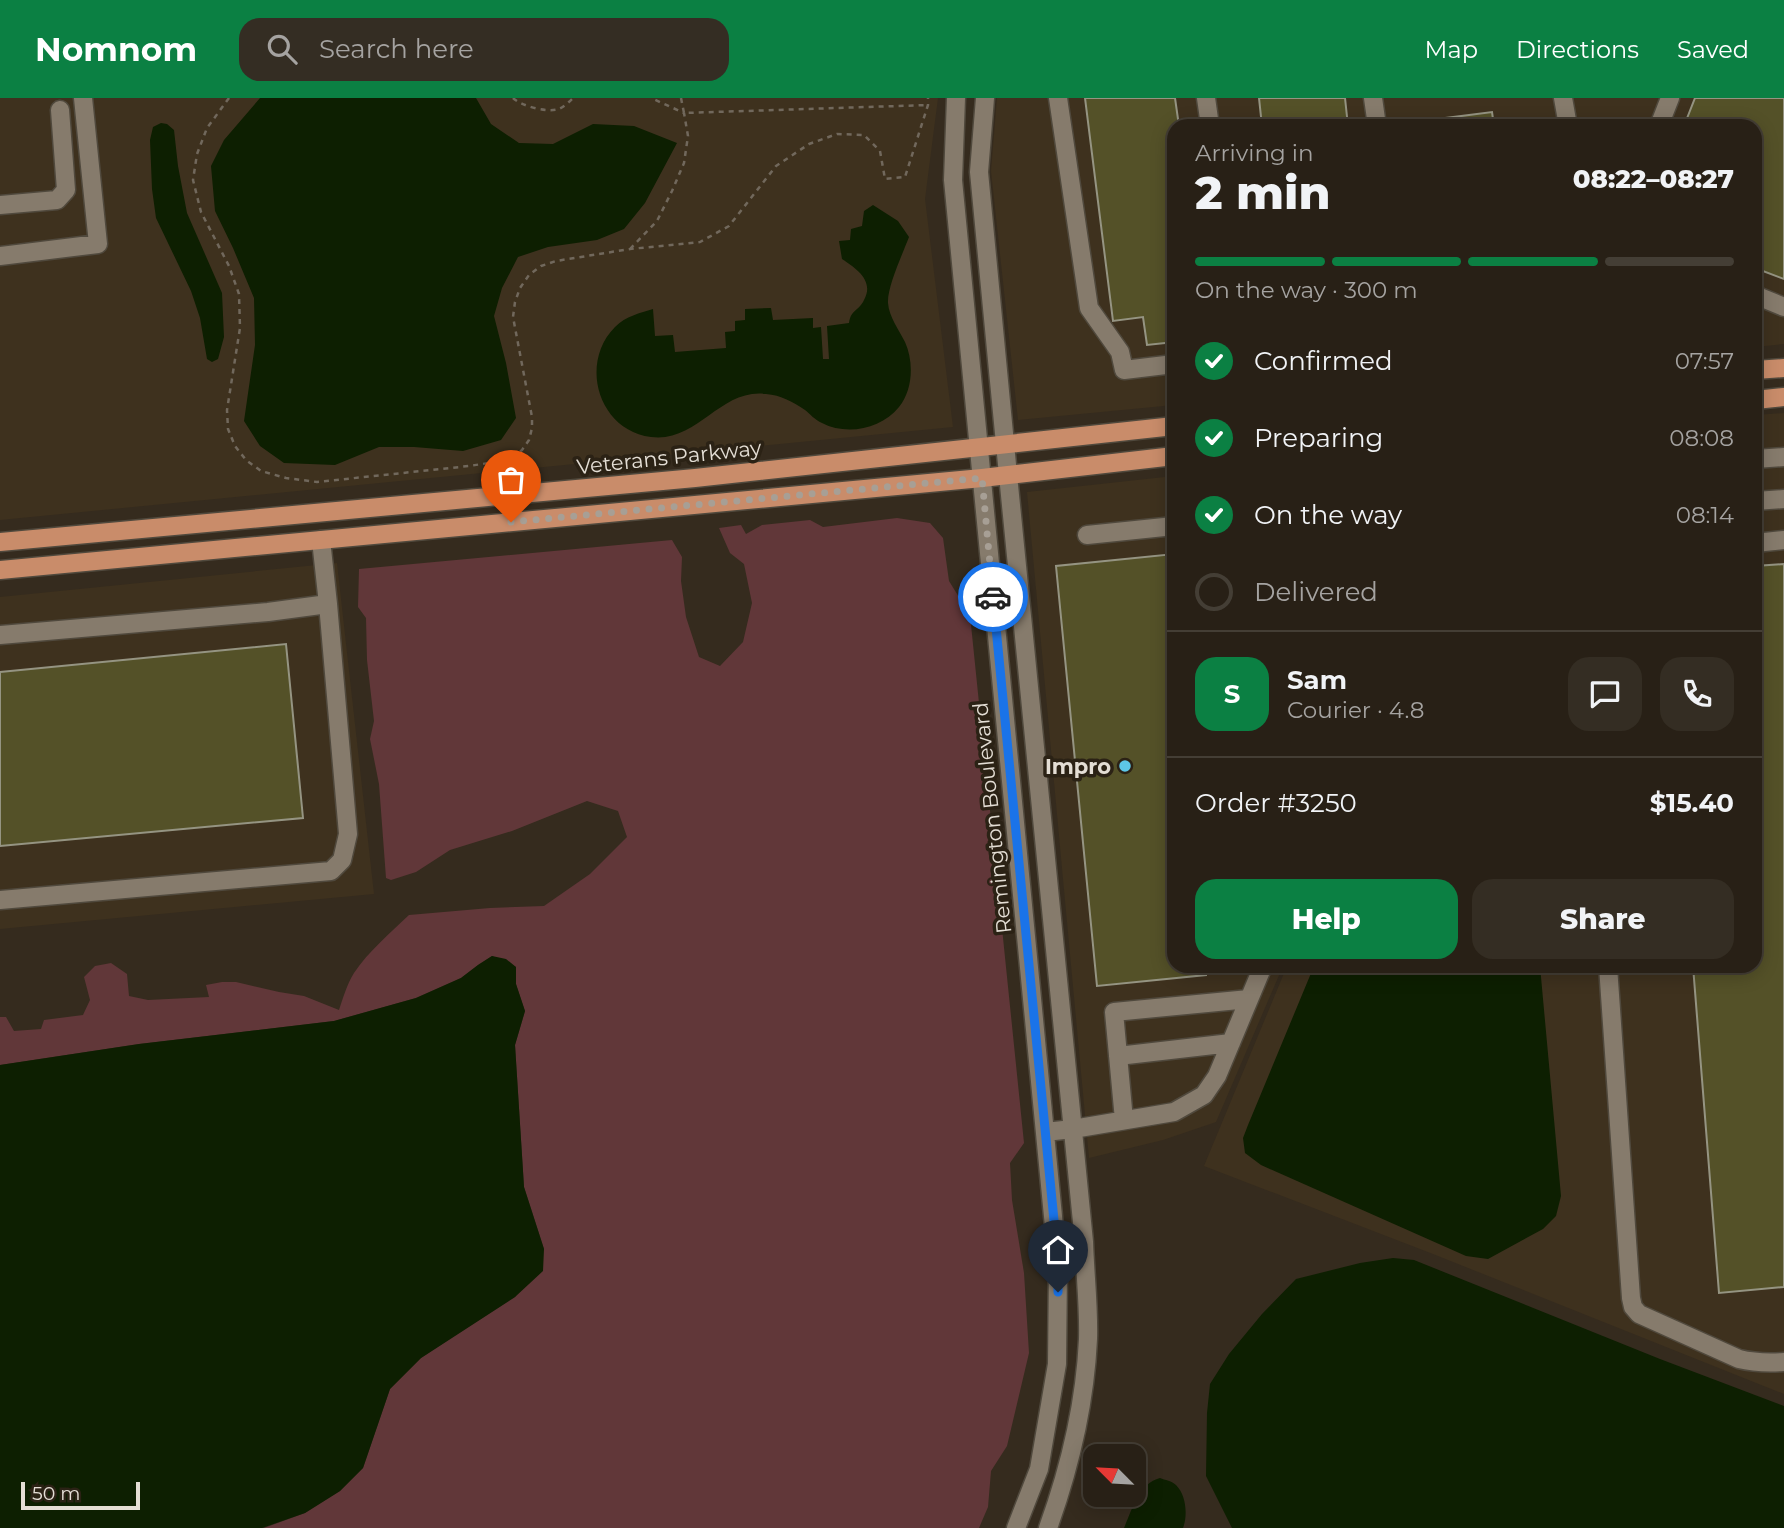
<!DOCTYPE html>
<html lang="en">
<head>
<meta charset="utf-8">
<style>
	body { margin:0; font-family:Montserrat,sans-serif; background:#342d23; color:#f1f3f6; height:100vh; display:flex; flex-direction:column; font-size:26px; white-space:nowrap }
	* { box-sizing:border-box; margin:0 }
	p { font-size:23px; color:#a5a3a1 }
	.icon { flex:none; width:38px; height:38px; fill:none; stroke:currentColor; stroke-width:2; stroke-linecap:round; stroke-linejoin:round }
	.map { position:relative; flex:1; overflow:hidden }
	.sheet { position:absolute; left:1167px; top:21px; width:595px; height:854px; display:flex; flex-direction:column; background:#282016; border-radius:21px; box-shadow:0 4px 18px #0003,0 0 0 2px #443e35 }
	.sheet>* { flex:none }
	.needle { width:46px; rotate:294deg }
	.buttons { position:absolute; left:1083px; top:1346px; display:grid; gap:14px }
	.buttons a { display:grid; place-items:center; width:63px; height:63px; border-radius:14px; background:#282016; box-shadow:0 4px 18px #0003,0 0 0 2px #443e35; font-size:35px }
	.scale { position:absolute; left:21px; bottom:18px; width:119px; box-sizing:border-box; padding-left:7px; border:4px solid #e4ded5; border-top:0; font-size:19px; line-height:24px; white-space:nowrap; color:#e4ded5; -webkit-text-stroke:5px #2b2215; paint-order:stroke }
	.pin { position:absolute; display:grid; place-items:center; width:60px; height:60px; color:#fff; margin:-72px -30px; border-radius:50% 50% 50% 0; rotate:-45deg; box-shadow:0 0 7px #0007 }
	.pin .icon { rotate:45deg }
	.courier { position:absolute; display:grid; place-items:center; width:70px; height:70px; margin:-35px; border:5px solid #1a73e8; border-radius:50%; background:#fff; color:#222; box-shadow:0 2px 9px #0007 }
	.headline em { font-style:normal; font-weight:800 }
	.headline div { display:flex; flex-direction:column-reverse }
	.headline { display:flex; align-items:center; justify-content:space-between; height:119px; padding:0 28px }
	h1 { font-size:46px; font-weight:800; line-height:52px }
	.bar { display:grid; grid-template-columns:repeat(4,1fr); gap:10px 7px; align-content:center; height:84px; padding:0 28px }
	.bar i { height:9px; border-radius:5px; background:#443e35 }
	.bar .selected { background:#0b8043 }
	.bar p { grid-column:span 4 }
	.line { display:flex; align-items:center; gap:18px; padding:0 28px; border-top:2px solid #443e35 }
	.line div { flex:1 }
	.round { display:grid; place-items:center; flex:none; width:74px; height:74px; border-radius:21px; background:#342d23 }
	ol { padding:0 28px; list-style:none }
	li { display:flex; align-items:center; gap:21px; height:77px }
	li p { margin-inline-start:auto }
	li .icon { padding:7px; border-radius:50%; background:#0b8043; color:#fff; stroke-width:4 }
	li:last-child { color:#a5a3a1 }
	li i { width:38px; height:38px; border:4px solid #443e35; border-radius:50% }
	.primary-button { display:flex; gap:14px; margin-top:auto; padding:14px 28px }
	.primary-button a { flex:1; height:80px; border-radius:21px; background:#0b8043; color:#fff; font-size:28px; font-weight:800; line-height:80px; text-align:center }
	.primary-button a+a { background:#342d23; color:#f1f3f6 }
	header { display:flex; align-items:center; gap:42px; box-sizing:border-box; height:98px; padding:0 35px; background:#0b8043; color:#fff }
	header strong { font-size:33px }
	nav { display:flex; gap:38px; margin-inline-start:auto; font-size:24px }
	.search { width:490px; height:63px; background:#342d23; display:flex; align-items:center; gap:18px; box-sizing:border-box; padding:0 24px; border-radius:21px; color:#a5a3a1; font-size:26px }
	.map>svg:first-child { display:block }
	.built { fill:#3e311e }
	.green { fill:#613739 }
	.water { fill:#0d1f01 }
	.building { fill:#545128; stroke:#959482; stroke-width:2 }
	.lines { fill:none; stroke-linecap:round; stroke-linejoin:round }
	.minor-casing { stroke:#50493d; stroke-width:21 }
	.major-casing { stroke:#50493d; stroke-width:21 }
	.path { stroke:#71685c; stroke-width:2.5; stroke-dasharray:5 5; stroke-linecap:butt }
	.minor { stroke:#867b6c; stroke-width:18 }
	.major { stroke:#c98c6a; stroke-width:18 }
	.done { stroke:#a79f95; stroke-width:7; stroke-dasharray:0 12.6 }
	.route { stroke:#1a73e8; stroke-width:9 }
	.poi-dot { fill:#5dc7e8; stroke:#2b2215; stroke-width:2.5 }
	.labels { text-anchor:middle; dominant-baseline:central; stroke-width:7; stroke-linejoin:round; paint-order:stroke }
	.street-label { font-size:21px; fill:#e4ded5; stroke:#2b2215 }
	.poi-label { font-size:21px; font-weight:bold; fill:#e4ded5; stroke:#2b2215; text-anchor:end }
</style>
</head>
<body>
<header>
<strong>Nomnom</strong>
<div class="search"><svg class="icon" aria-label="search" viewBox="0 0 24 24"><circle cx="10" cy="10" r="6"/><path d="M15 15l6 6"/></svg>Search here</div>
<nav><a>Map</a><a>Directions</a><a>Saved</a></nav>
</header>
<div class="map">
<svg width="1784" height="1430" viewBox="0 0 1784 1430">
	<rect width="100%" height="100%" fill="#352b1e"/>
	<path class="built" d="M0 0H938L925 101 953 329 0 422Z
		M997 0H1784V246L1755 249V28H1174V307L1018 322 991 73Z
		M1784 315V1296L1433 1156 1204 1068 1287 868H1755V317Z
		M1174 378V868H1283L1216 1024 1163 1042 1089 1060 1027 394Z
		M337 465 374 796 0 831V499Z"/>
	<path class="green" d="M897 420 930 425 943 440 949 483 970 517 1024 1045 1010 1065 1012 1102 1024 1175 1029 1255 1007 1348 991 1373 988 1409 979 1430H264L305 1415 340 1393 363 1370 390 1291 421 1260 515 1199 544 1151 524 1089 515 947 525 913 516 886V869L492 858 478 867 461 880 416 900 334 923 139 946 0 967V919H6L14 933 41 931 44 922 83 917 90 902 84 879 95 868 111 865 127 876 129 898 148 902 209 899 206 887 222 884H236L279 894 304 898 339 912C343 900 347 886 354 875 368 854 390 835 409 817L490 810 544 808 590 776 627 739 618 713 587 703 512 733 450 752 416 774 391 782 386 780 379 686 370 641 374 623 367 562 366 520 358 509 359 471 672 442 682 459 681 483 686 519 699 559 720 568 743 544 752 505 744 466 730 455 719 430 741 427 746 436 762 427 810 422 823 429Z"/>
	<path class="water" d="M260 0H476L491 26 519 45 553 46 593 26 634 28 677 45 645 105 624 131 597 142 548 149 518 159 502 190 494 218 506 265 516 320 501 342 463 353 414 349H379L335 367 284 365 260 348 244 323 255 247 254 200 233 150 215 113 211 68 224 42Z
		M161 25 167 26 174 32 178 68 187 115 222 195 224 239 218 261 212 264 207 261 200 220 191 193 156 120 152 91 150 42 153 29Z
		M873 107 898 123 909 139C903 155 887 189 888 205 889 219 899 232 905 244 914 264 913 292 899 309 881 331 847 338 822 325 815 322 810 316 805 312 793 304 781 297 766 296 720 290 698 345 651 339 598 332 579 265 615 229 626 218 640 215 653 211L655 238 673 237 675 254 726 250 725 234 735 233V223L745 222V211L771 210 773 222 813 220V230L821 229 823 261H829L827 228 849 225C851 211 859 213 864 202 875 182 855 170 842 161L839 143 850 142 851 131 862 128 864 113Z
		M492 858 506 861 516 869V886L525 913 515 947 524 1089 544 1151 543 1173 515 1199 421 1260 390 1291 363 1370 340 1393 305 1415 262 1430H0V967L139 946 334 923 416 900 461 880 478 867Z
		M1314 868H1540L1561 1098 1556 1118 1543 1131 1488 1161 1466 1158 1261 1067 1245 1055 1243 1040 1248 1027Z
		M1393 1160 1414 1162 1660 1261 1784 1308V1430H1232L1206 1378 1207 1315 1210 1286 1229 1256 1262 1216 1296 1181 1360 1165Z
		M1160 1380C1165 1382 1172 1383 1176 1387 1186 1397 1188 1417 1183 1430H1124C1132 1412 1139 1385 1160 1380Z"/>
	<path class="building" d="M1085 0H1175L1179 28H1174V244L1147 247 1143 219 1113 223Z
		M1259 0H1345L1348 28H1262Z
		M1695 0H1784V181L1755 170V28H1684Z
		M1492 14 1494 28H1446V20Z
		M1174 456V868H1206V877L1097 888 1056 468Z
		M1784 466V1189L1719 1195 1693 868H1755V468Z
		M286 546 303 720 0 748V574Z"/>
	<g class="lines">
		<g class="minor-casing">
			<path id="minor" d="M956 0 953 82 1058 1170 1057 1266 1039 1371 1016 1430
				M985 0 979 74 1008 377 1084 1144C1085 1176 1089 1209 1088 1241 1085 1306 1070 1369 1048 1430
				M1058 0 1089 210 1120 254 1124 272 1174 266
				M1206 0 1210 28
				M1373 0 1377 28
				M1563 0 1568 28
				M1659 28 1670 0
				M0 107 57 102 66 92 60 12
				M0 158 98 146 83 0
				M1755 197 1784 209
				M1755 361 1784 359
				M1755 403 1784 401
				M1087 437 1174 428
				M1755 445 1784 442
				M0 537 268 514 328 506 321 442
				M0 802 331 773 342 762 348 736 328 506
				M1608 868 1631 1200 1633 1209 1639 1216 1739 1261C1755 1265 1768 1265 1784 1264
				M1118 958 1231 945
				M1124 1022 1114 914 1249 901
				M1045 1034 1073 1031 1174 1014 1204 997 1217 978 1263 868"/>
		</g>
		<g class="major-casing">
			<path id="major" d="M1755 272 1784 270
				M1755 302 1784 299
				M0 444 695 380 1174 328
				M0 472 982 380 1174 358"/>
		</g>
		<path class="path" d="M229 0 207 30 197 56 193 82 201 114 229 168 239 196 240 230 227 312 228 331 235 348 246 362 261 373 286 380 317 384 469 368 502 363 513 359 522 352 529 342 532 330V319L513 219 515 204 520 190 529 177 541 168 556 163 630 151 700 144 729 128 776 68 809 46 837 36 864 37 880 53 885 81 905 79 928 7V0
			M513 0C521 8 547 15 559 11 564 9 569 4 573 0
			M681 0 684 15 928 7
			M630 151 657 123 672 93 684 65 688 38 684 15 651 0"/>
		<use href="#minor" class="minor"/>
		<use href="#major" class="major"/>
	</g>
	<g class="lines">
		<path class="done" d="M511 424 982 380 993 499"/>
		<path class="route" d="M993 499 1056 1143 1058 1170V1194"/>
	</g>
	<circle class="poi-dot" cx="1125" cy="668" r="7"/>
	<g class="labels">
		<g class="street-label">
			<text transform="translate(669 359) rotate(-6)">Veterans Parkway</text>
			<text transform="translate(992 720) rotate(-96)">Remington Boulevard</text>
		</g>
		<g class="poi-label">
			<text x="1111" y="668">Impro</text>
		</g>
	</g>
</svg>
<div class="buttons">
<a><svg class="needle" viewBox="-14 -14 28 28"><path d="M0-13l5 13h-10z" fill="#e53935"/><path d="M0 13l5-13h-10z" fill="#a5a3a1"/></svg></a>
</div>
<div class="scale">50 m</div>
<div class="pin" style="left:511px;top:424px;background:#ea580c"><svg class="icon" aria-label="bag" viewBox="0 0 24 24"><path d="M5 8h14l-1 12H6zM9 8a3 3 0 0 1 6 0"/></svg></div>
<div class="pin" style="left:1058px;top:1194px;background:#1f2937"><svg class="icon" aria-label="home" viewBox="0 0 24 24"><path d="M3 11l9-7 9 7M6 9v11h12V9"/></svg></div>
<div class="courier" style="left:993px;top:499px"><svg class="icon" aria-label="car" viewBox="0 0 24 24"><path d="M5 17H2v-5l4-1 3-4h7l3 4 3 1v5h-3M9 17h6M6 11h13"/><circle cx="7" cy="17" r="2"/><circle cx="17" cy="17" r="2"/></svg></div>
<section class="sheet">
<div class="headline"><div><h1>2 min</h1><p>Arriving in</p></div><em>08:22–08:27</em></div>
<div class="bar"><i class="selected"></i><i class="selected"></i><i class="selected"></i><i></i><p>On the way · 300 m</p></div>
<ol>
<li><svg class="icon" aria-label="check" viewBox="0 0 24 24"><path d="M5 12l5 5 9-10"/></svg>Confirmed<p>07:57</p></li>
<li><svg class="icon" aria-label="check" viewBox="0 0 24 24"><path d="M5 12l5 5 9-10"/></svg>Preparing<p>08:08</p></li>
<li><svg class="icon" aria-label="check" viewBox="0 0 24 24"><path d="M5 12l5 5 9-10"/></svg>On the way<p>08:14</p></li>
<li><i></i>Delivered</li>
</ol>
<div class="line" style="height:126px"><b class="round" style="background:#0b8043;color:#fff">S</b><div><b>Sam</b><p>Courier · 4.8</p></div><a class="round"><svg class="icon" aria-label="chat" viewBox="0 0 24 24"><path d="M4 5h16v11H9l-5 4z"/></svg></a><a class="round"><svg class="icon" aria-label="phone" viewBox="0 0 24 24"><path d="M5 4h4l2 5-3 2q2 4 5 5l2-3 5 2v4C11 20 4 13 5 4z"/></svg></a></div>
<div class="line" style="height:91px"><div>Order #3250</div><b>$15.40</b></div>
<div class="primary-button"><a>Help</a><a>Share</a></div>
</section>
</div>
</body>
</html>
